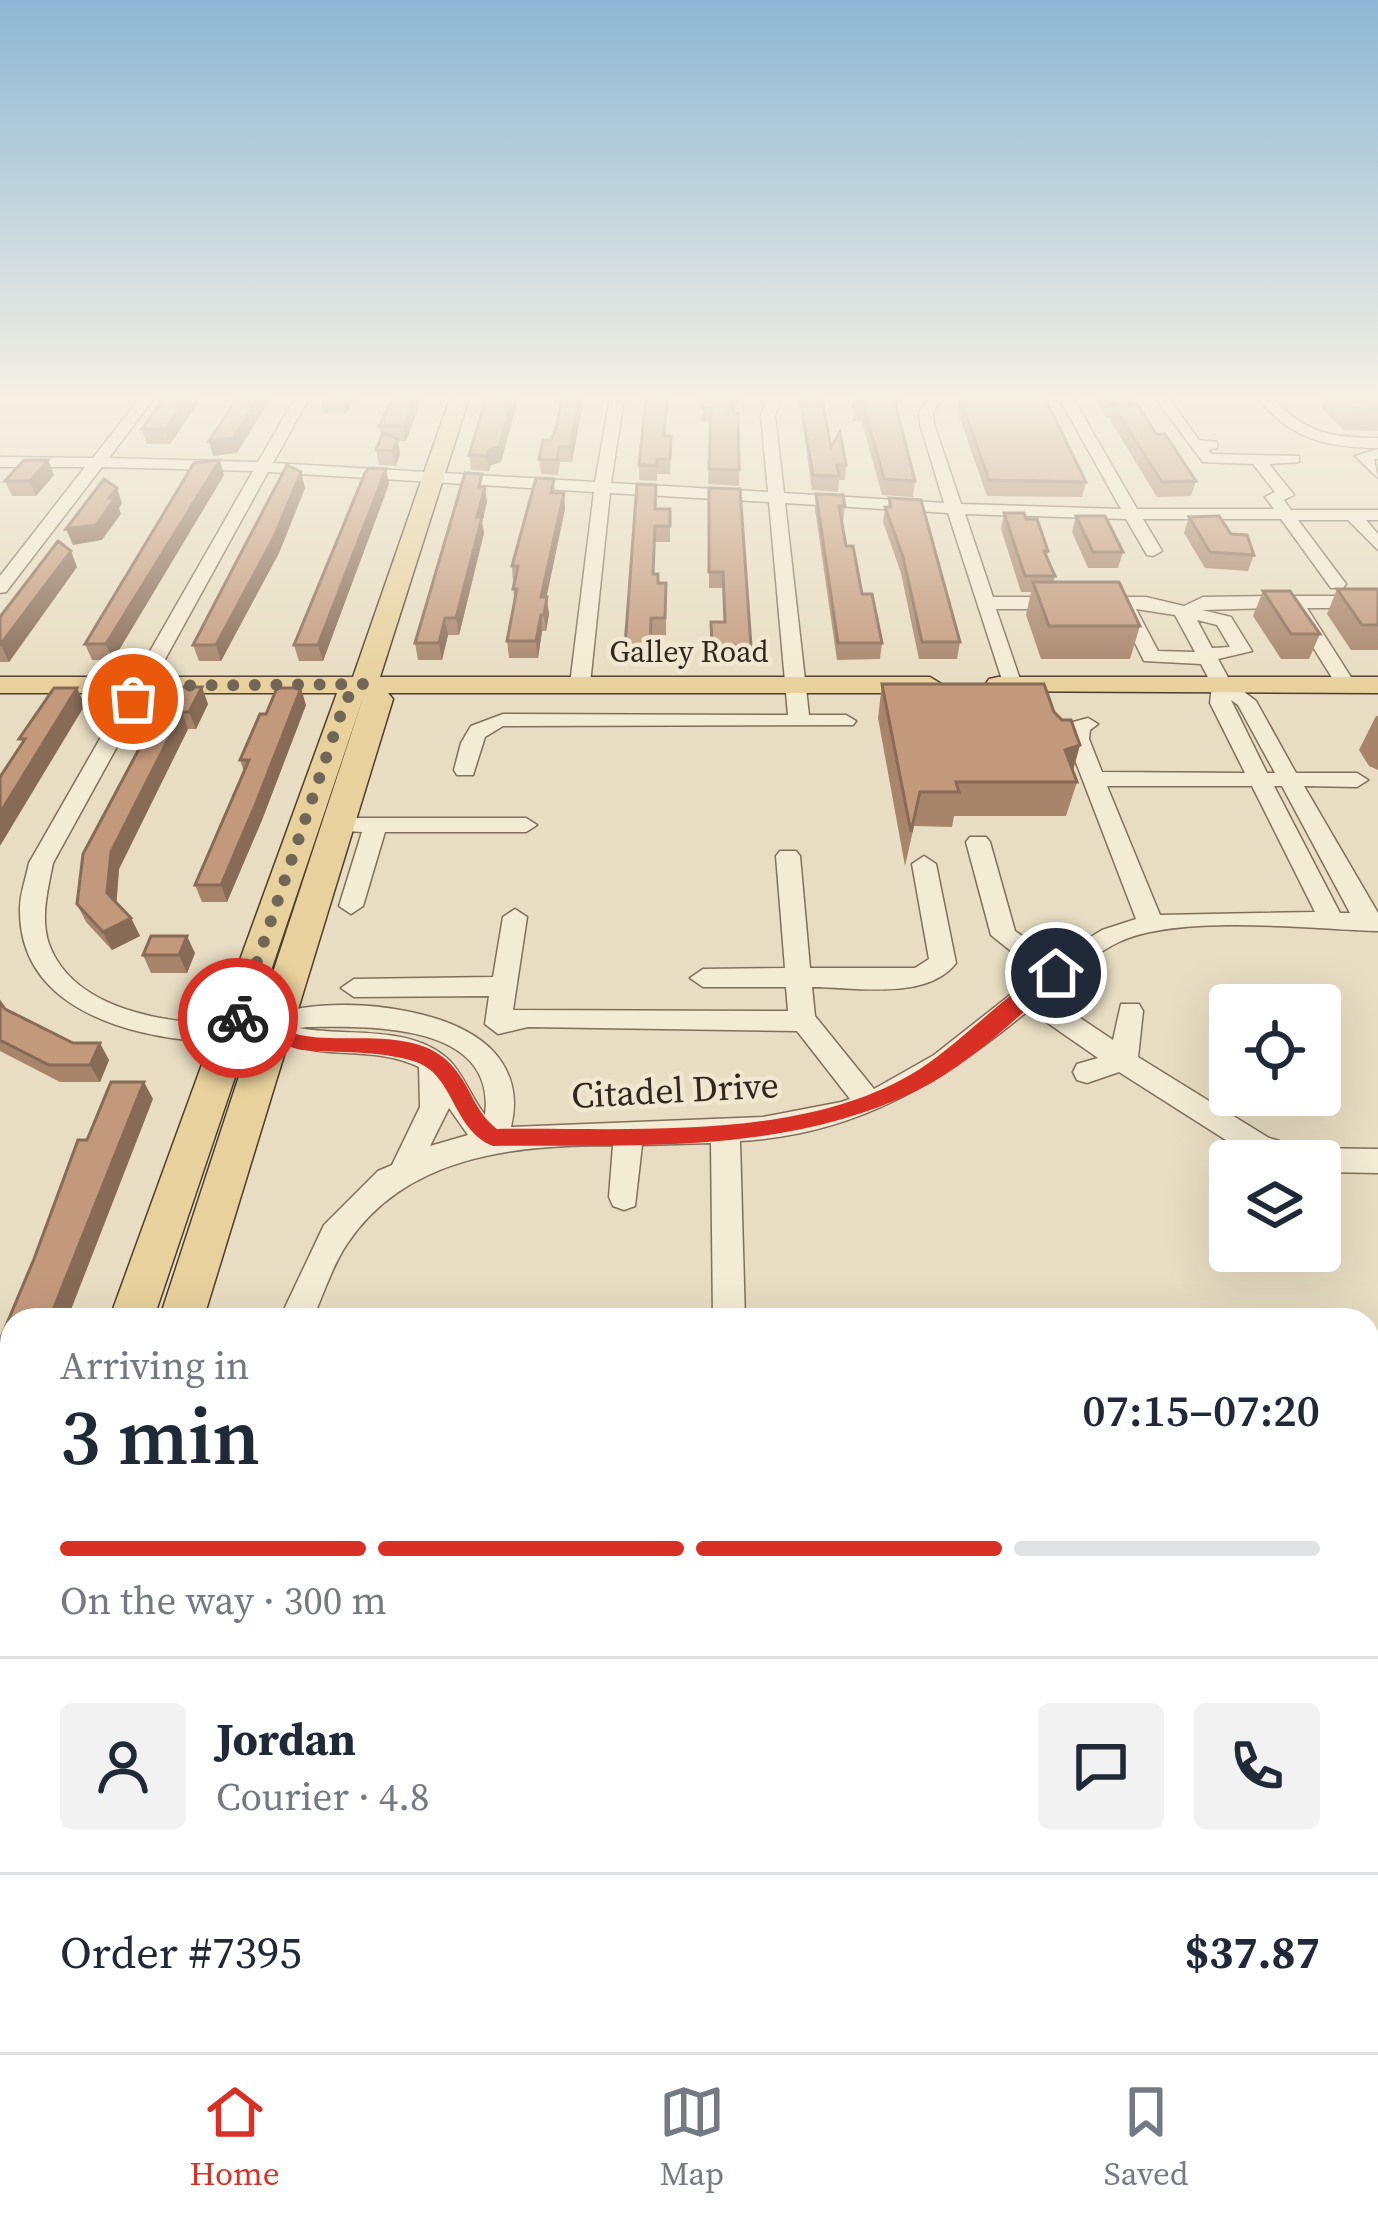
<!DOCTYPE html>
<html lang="en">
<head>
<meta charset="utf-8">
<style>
	body { margin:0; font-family:"Source Serif 4",serif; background:#f2f2f3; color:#1f2937; height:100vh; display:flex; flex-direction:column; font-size:45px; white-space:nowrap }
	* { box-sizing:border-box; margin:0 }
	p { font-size:39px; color:#747a83 }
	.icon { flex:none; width:66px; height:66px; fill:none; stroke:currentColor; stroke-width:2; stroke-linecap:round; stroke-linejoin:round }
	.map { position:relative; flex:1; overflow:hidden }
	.side { position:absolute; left:0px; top:1308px; width:1380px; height:744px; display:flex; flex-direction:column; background:#fff; border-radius:36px 36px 0 0; box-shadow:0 12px 48px #0002 }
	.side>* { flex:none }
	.buttons { position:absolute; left:1209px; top:984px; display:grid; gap:24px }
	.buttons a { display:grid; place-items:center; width:132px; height:132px; border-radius:12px; background:#fff; box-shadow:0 12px 48px #0002; font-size:60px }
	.pin { position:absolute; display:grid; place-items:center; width:102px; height:102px; color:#fff; margin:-51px; border:6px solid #fff; border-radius:50%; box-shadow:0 3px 12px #0007 }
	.courier { position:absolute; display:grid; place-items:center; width:120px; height:120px; margin:-60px; border:9px solid #d93025; border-radius:50%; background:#fff; color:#222; box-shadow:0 3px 15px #0007 }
	.head em { font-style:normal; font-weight:600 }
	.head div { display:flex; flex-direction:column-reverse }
	.head { display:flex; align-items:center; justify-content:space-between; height:204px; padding:0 60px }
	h1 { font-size:78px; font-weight:600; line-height:90px }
	.bar { display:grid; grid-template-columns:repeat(4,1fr); gap:18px 12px; align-content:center; height:144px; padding:0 60px }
	.bar i { height:15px; border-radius:9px; background:#e0e1e3 }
	.bar .active { background:#d93025 }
	.bar p { grid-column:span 4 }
	.line { display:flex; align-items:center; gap:30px; padding:0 60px; border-top:3px solid #e0e1e3 }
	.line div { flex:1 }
	.round { display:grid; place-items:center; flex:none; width:126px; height:126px; border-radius:12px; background:#f2f2f3 }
	.tab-bar { display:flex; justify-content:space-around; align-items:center; height:168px; border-top:3px solid #e0e1e3; background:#fff; font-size:33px; color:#747a83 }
	.tab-bar a { display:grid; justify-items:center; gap:6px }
	.tab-bar .active { color:#d93025 }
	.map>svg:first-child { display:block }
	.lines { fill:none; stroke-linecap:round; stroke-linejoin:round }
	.minor-casing { stroke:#806f5b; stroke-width:3 }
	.major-casing { stroke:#4e3e2f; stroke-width:3 }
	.minor { fill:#f4ebd4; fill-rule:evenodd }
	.major { fill:#e8d19d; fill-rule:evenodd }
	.wall { fill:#a8846b }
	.shaded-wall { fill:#886b57 }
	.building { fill:#c3997c; stroke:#886b57; stroke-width:3 }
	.route { fill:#d93025 }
	.done { stroke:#726757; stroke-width:12; stroke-dasharray:0 21.6 }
	.labels { text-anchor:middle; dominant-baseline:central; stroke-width:9; stroke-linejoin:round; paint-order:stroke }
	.far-street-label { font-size:30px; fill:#32271e; stroke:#f1e7d1 }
	.street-label { font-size:36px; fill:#32271e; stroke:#f1e7d1 }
</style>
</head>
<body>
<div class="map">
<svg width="1378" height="2052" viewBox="0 0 1378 2052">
	<rect width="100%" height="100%" fill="#e8ddc2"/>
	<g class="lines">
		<g class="minor-casing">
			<path id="minor" d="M140 398H154L109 458 258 462 295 398H309L273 463 595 482 610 398H624L611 483 768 492 761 416 767 398H781L775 416 784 493 944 503 920 424 919 412 929 398H943L933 412 934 424 961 504 1121 509 1059 398H1073L1137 509H1274L1265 497 1275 492 1253 464 1203 462 1155 398H1169L1199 440 1217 442V448L1208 450 1212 454 1299 456V462L1269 464 1294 495 1284 500 1291 510H1378V520H1366L1378 534V550L1348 520H1298L1346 584 1343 588H1331L1281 519H1143L1162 551 1153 556 1147 555 1126 519 965 514 993 597H1146L1184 606 1203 597 1273 596 1282 602 1273 608 1202 610 1231 617 1252 651 1218 659 1230 681 1256 701 1296 773H1357L1368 780 1357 787 1304 786 1378 913V931C1310 929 1183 914 1121 941 1093 954 1070 976 1046 995L1113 1040 1121 1004H1139L1143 1011 1138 1057 1269 1138 1304 1148 1378 1149V1173L1320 1172V1161H1265L1251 1156 1119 1072 1087 1083 1077 1080 1073 1072 1077 1064 1098 1058 1029 1010C942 1082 856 1135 740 1141L745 1320H713L711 1143 642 1145 635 1206 624 1210 613 1206 609 1197 613 1145C515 1145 406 1155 347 1244 332 1266 323 1296 312 1320H279L324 1225 378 1171 392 1165 420 1107 419 1067C390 1053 360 1054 329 1052 309 1051 293 1045 274 1042 255 1038 230 1044 210 1042 129 1037 18 1009 20 908 20 894 26 878 29 863L253 471 102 467 6 592 0 593V576L85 467H0V457L93 458ZM268 472 594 492 570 684 580 690 590 684 610 493 769 502 788 715 503 714 471 726 461 743 454 770 457 775H473L485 737 503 726 853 725 856 721 846 715H809L785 503 948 513 1005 689 1012 691 1022 685 996 609H1118L1144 661 1201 664 1212 685 1210 703 1245 773 1102 772 1089 739 1090 730 1098 724 1088 718 1073 722 1067 739 1136 919 1102 930 1055 959 1015 931 990 842 986 837H970L966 842 991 935 1038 973 934 1055 874 1089 815 1016 812 987C855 987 927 1001 956 963L936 864 924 856 912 864 929 959 915 968H810L800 856 796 851H780L776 856 785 968 703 969 690 978 703 987H786L788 1011 513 1010 527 917 515 909 503 917 493 977 354 979 341 988 354 997 489 996 485 1024 498 1034 528 1027 797 1031 850 1099 841 1102 763 1117 511 1127C518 1098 513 1073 493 1051 453 1009 357 999 302 1008 283 1011 269 1022 250 1023 185 1027 75 1016 49 944 40 918 48 889 53 863ZM1136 609 1175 615 1195 652 1158 651ZM1197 620 1217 625 1230 647 1212 648ZM1231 700 1238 705 1275 773H1267ZM1107 786H1252L1315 912 1160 915ZM1274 786H1282L1350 913H1340ZM307 1027C368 1026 497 1022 485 1115 471 1098 464 1074 448 1059 409 1024 347 1037 299 1028ZM449 1108 468 1135 430 1146Z
				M1258 398H1273C1305 433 1332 438 1378 438V448C1326 447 1292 440 1258 398Z
				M1378 449V459H1374L1378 478 1355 456Z
				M1378 596V608H1307L1356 685 1346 691 1339 689 1285 602 1294 596Z
				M340 818H526L537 825 526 832H385L363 906 351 914 339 906 362 832 332 830 329 825Z
				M1378 1489V1525L1368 1527V1491Z
				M86 2040H134L131 2052H83Z
				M624 2040H685L690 2052H629Z"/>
		</g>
		<g class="major-casing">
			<path id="major" d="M450 398H469L380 677H930L943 685 930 693H388L393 699 203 1320H159L363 698 153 1320H109L337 693H0V677H353Z
				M998 677H1378V693L989 691 985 685 989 679Z
				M12 1633V1716L0 1721V1638Z
				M12 1823V1914L0 1919V1828Z"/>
		</g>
		<use href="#minor" class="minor"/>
		<use href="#major" class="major"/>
	</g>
	<path class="wall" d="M354 398 346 414H324L321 400Z
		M394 398H422L406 441H398L400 454 396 466 379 465 376 450 381 437 379 426Z
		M486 398H518L501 462 491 465 489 471 471 470 469 455Z
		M584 398 572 462H560L558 475 541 474 539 459 551 440 557 425Z
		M646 398H668L665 436H671L670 474H657V481L639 480V465Z
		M694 398H740L734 413 739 470V486L708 484 710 422H702V399Z
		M799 398H825L823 401 831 447 846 465 845 480H839L838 492 812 490Z
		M856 398H901L896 405 915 481 913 497 882 495 862 422 852 421Z
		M959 398H1045L1086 482 1082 497 987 496 957 410Z
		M1095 398H1128L1130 405 1196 481 1191 496 1157 497 1110 420V418H1107Z
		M1326 398H1378V431L1343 430 1322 408Z
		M198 403 170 444H147L142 429Z
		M301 472 305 488 279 553 221 661H199L193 645Z
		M54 475 36 496H12L5 481Z
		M224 475 113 660H92L85 644Z
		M554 479 555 493H564L565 509 546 597 549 614 546 631H542L538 658H509L507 641 514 601 512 566Z
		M389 484 323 661H299L294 645Z
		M484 487 487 502 482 522 484 533 459 635H448L442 660H418L415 643Z
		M709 488 751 646 750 662H711V622H724L723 588H709Z
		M816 494 845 506 843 522H841L846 546 862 594 882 643 880 659 837 660 815 509Z
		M889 498 960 642 957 659H919L901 573 883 522 885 507H888Z
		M656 509H670V542H655L654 574 658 583H666V635H651L650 662H625V646Z
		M1004 513 1026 519 1048 551 1047 557 1055 576 1053 582 1140 626 1130 659H1041L1026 615 1031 592H1021L1001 529Z
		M1076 516 1123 552 1118 568H1088L1072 532Z
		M1189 517 1231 534 1254 555 1248 571 1205 568 1184 533Z
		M77 567 9 662H0V617Z
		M1337 589H1378V650H1351L1327 614Z
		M1263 591 1320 634 1309 659H1281L1253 616Z
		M882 684 1054 712 1080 745 1073 771 1077 782 1066 816H954L952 827 914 826 905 866 878 718Z
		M172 687 208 704 196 729H188L119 869 116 902 131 918 140 936 112 950 86 922 77 904Z
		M306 705 262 820 227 902H202L195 885 244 771 240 760 266 714Z
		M1376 716H1378V770L1369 766 1359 750Z
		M195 953 187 973H151L143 955Z
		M0 1002 5 1009 109 1060 100 1082H60L0 1051Z
		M1378 1559V2052H819L801 2040H1368V1567Z"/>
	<path class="shaded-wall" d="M187 398H197L198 403 170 444 165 429Z
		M258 398H271L237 453 213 456 209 441Z
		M344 398H354L346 414 343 400Z
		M415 398H422L406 441 404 426Z
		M513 398H518L501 462 491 465 489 471 487 456 489 450Z
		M580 398H584L572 462 570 447Z
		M734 398H740L727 428 728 413Z
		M398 439 400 454 396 466 393 451Z
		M48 460 54 475 36 496 30 481Z
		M220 460 224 475 113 660 106 644Z
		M386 469 389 484 323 661 318 645Z
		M301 472 305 488 279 553 221 661 216 645Z
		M485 487 487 502 482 522 484 533 459 635 456 618Z
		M117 488 122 503 119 508 121 514 102 540 73 545 66 529 109 498Z
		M564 493 565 509 543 614 541 597Z
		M71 551 77 567 9 662 1 645Z
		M547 597 549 614 546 631 544 615Z
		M541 615 542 631 538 658 536 641Z
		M445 618 448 635 442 660 439 643Z
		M202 687 208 704 196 729 189 712Z
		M77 688 85 705 0 846V813Z
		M301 688 306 705 262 820 227 902 221 885Z
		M182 712 188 729 119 869 116 910 107 893 111 852Z
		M1080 745 1070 779 1065 750Z
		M131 918 140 936 112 950 103 932Z
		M187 936 195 953 187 973 179 955Z
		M100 1043 109 1060 100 1082 90 1065Z
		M144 1082 153 1099 67 1320H49Z
		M12 1399V1450L0 1482V1430Z"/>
	<path class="building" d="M164 398H187L165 429H142Z
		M237 398H258L233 438 209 441Z
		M394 398H415L404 426H379Z
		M486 398H513L499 447 489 450 487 456 469 455Z
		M562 398H580L570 447H559L557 460 539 459 543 440H551L557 425Z
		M646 398H667L664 436H671L670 459H657V466L639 465Z
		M702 398H734L728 413H738L739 470 709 469 711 408H702Z
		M800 398H822L831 447 840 432 846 465H837L839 476 813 475Z
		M856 398H894L915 481 884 479 864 407H853Z
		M960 398H1045L1086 482 989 480Z
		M1107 398H1128L1131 403H1110Z
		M1342 398H1378V409L1352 408Z
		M1113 405H1138L1156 434H1165L1196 481 1162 482Z
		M383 433 398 439 393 451 376 450Z
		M24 460H48L30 481H5Z
		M220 460 106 644H85L194 463Z
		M287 465 301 472 274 537 216 645H193Z
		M369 468 386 469 318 645H294L365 473Z
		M465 473 482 474 479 487H485L477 517H482L456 618H445L439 643H415Z
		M536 478 554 479 551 493H564L541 597H547L544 615H541L536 641H507L517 589H513L518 566H512Z
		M104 479 117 488 109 498H115L96 525 66 529Z
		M637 484 656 485 655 509H670V526H655L653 574H658V583H666L665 618H651L650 646H625Z
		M709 488 740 489 751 646H712L711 622H725L723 572H709Z
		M816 494 843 495 845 506H839L846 546H853L862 594H872L882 643H838Z
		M889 498 921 500 960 642H922L903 557 885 507H891Z
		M1004 513H1024L1026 519H1037L1048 551H1044L1055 576H1025Z
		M1076 516H1105L1123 552H1093Z
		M1219 516 1231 534 1247 535 1254 555 1210 552 1189 517Z
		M58 541 71 551 0 645V617Z
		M1033 582H1119L1140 626H1049Z
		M1337 589H1378V625H1362Z
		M1263 591H1290L1320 634H1291Z
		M882 684H1044L1054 712 1062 720H1071L1080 745 1065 750 1077 782H956L959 792H920L911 832Z
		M172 687H202L189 712H182L111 852 107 893 131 918 103 932 77 904 83 854Z
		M54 688H77L0 813V777L25 739H19Z
		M277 688H301L256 803 221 885H195L249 760H240L260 714H266Z
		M151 936H187L179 955H143Z
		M0 1002 5 1009 73 1043H100L90 1065H49L0 1040Z
		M111 1082H144L49 1320H12V1399L0 1430V1340L34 1259 78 1140H87Z
		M1368 1605H1378V2052H831L813 2040H1368Z"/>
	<linearGradient id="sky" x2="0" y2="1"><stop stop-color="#8db7d4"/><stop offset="0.58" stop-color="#f5f0e4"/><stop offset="1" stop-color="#f5f0e4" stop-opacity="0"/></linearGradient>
	<rect width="1378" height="685" fill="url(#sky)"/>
	<path class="route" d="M1056 966 1066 973 1063 978C1017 1016 971 1064 918 1090 786 1155 636 1144 493 1146 451 1129 455 1073 413 1061 375 1050 340 1053 302 1050 289 1048 279 1039 266 1038 250 1036 235 1044 223 1032L231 1013H245V1024C271 1023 278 1030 300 1035 346 1045 419 1024 454 1068 472 1089 474 1111 497 1129 627 1127 794 1142 910 1075 958 1048 1013 984 1056 966Z"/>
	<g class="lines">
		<path class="done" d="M133 699 140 686 364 684 346 699 238 1018"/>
	</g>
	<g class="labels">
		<g class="far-street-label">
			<text x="689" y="651">Galley Road</text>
		</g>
		<g class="street-label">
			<text transform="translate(675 1090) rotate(-3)">Citadel Drive</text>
		</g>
	</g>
</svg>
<div class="buttons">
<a><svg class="icon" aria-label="locate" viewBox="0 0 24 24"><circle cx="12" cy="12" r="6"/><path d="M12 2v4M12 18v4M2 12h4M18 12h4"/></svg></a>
<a><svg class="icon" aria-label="layers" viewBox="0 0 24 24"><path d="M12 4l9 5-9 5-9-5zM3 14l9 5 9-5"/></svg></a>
</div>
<div class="pin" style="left:133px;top:699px;background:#ea580c"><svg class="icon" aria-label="bag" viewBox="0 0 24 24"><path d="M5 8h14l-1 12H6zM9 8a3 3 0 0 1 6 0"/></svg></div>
<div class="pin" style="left:1056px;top:973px;background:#1f2937"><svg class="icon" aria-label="home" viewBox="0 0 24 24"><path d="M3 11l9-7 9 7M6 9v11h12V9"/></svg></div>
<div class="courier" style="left:238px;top:1018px"><svg class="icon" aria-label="bike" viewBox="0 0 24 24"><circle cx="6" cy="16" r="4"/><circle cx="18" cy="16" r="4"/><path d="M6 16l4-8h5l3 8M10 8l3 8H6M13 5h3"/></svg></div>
<section class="side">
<div class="head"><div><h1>3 min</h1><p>Arriving in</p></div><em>07:15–07:20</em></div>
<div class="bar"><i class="active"></i><i class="active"></i><i class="active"></i><i></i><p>On the way · 300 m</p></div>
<div class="line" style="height:216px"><a class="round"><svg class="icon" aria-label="person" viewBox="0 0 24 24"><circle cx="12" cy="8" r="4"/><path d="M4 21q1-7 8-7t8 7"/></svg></a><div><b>Jordan</b><p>Courier · 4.8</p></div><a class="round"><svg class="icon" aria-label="chat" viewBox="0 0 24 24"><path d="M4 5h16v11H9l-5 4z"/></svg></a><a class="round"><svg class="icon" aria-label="phone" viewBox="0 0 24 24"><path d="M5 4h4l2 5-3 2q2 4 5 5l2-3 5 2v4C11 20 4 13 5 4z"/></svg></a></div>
<div class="line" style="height:156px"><div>Order #7395</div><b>$37.87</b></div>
</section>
</div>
<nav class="tab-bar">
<a class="active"><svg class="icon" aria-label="home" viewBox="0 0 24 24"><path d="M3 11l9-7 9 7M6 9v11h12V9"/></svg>Home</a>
<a><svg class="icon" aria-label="map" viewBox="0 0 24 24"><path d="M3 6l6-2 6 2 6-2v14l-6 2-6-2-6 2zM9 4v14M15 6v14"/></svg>Map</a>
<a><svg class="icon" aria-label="saved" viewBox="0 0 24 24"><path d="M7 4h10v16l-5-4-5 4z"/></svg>Saved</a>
</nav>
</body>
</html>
